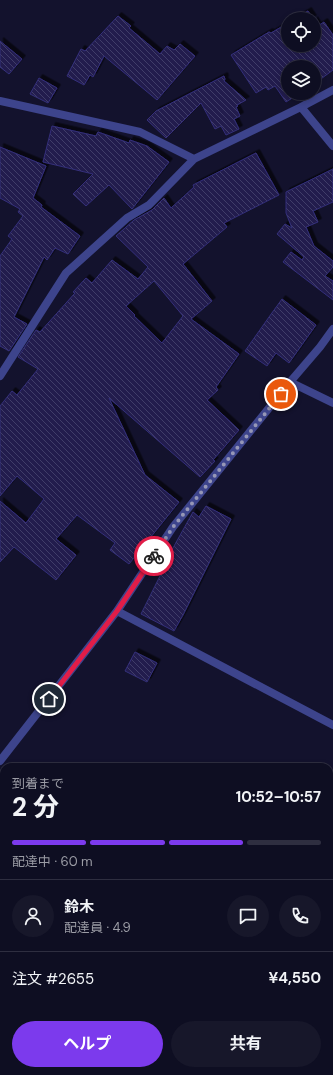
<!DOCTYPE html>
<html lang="ja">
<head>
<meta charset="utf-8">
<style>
	body { margin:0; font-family:"DM Sans","Noto Sans JP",sans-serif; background:#17172a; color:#f1f3f6; height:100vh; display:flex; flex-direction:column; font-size:15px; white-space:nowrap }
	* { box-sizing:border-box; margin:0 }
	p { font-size:13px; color:#9b9ca5 }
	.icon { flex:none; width:22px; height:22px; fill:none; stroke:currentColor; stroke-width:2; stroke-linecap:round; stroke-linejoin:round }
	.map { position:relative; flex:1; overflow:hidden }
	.details { position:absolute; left:0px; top:763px; width:333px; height:312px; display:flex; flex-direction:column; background:#0e0e22; border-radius:12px 12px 0 0; box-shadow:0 2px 6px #0003,0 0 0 1px #2e2e40 }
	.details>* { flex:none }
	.fabs { position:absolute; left:281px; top:12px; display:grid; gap:8px }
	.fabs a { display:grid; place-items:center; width:40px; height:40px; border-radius:50%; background:#0e0e22; box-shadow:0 2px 6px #0003,0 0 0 1px #2e2e40; font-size:20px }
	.pin { position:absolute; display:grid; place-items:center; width:34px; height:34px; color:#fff; margin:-17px; border:2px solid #fff; border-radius:50%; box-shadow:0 1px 4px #0007 }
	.courier { position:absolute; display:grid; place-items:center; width:40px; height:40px; margin:-20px; border:3px solid #e11d48; border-radius:50%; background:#fff; color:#222; box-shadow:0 1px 5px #0007 }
	.headline em { font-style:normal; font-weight:700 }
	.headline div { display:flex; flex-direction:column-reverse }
	.headline { display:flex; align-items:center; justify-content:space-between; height:68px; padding:0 12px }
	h1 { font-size:26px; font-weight:700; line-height:30px }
	.bar { display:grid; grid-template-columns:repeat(4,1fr); gap:6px 4px; align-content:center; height:48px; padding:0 12px }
	.bar i { height:5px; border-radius:3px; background:#2e2e40 }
	.bar .on { background:#7c3aed }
	.bar p { grid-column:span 4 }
	.line { display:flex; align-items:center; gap:10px; padding:0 12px; border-top:1px solid #2e2e40 }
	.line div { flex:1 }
	.round { display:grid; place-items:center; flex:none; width:42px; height:42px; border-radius:21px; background:#17172a }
	.primary-button { display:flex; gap:8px; margin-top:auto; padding:8px 12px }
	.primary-button a { flex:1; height:46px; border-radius:24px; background:#7c3aed; color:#fff; font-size:16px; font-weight:700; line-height:46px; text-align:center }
	.primary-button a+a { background:#17172a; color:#f1f3f6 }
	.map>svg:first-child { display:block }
	.building { fill:url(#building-back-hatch); stroke:#342f7a; fill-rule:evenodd; filter:url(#shadow) }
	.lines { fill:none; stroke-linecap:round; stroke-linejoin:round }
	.street { stroke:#3d448c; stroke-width:8 }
	.highway { stroke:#ff58be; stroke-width:12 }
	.done { stroke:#9697b6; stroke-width:4; stroke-dasharray:0 7.2 }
	.route { stroke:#e11d48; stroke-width:5 }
</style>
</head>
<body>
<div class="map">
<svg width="333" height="1075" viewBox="0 0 333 1075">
	<defs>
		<pattern id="building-back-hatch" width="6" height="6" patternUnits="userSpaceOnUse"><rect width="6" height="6" fill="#211d4e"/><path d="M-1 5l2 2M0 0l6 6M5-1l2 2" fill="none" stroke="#413d69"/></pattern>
		<filter id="shadow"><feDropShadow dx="3.5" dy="-3.5" stdDeviation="0" flood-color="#0009"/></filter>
	</defs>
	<rect width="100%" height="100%" fill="#13122d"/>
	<path class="building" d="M308 11 313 19H294Z
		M118 16 131 26 129 28 160 54 167 46 174 50 180 44 195 56 157 100 104 56 93 77 90 75 84 85 67 76 81 49 85 51Z
		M314 20 318 26 324 22 333 35V70L314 84V67H288V93H300L286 102 275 86 268 90 266 87 256 93 231 55 269 32 271 33 288 23V45H314Z
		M0 41 22 59 9 74 0 67Z
		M224 76 225 79 224 81 246 100 237 105 238 106 236 107 240 116 234 119 239 129 226 135 221 126 215 129 201 103 166 138 147 120 156 111Z
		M39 78 57 88 48 103 30 94Z
		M52 126 96 136 98 132 129 143 130 140 147 146 169 162 132 209 109 185 86 206 73 194 93 174 43 162Z
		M0 147 46 166 33 198 42 205 41 207 80 236 68 254 55 248 47 260 44 257 14 317 27 324 9 351 0 346V256L12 239 8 236 23 216 18 212 20 209 0 198Z
		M256 153 279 195 224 223 227 227 183 264 212 301 191 319 239 354 216 387 218 390 207 400 239 430 213 460 215 461 200 477 109 398 145 475 179 502 129 564 110 550 115 543 77 515 56 539 76 555 56 580 14 547 0 562V501L26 523 44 499 17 476 0 496V406L12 391 17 395 38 369 18 357 36 330 40 332 75 293 73 292 86 278 92 283 112 260 138 279 148 267 116 236 134 220 152 210 164 198 171 208 194 187 193 185ZM154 281 183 316 162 343 134 316 135 315 126 306Z
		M333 169V202L313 211 318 222 306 227 314 246 333 261V267L325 276 333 281V300L283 262 291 252 302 260 304 257 277 234 285 224 292 228 286 213V192Z
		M282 299 316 325 289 363 276 353 267 366 245 351 269 317Z
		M206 506 231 519 183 615 174 631 141 614 161 574 159 573 193 512 199 517Z
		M135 652 157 663 147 682 125 671Z"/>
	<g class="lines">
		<path class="street" d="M0 101 140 132 194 159
			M301 107 333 146
			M0 376 66 273 127 218 149 205 194 159 301 107 333 90
			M290 382 333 403
			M117 611 333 725
			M0 761 117 611 173 527 290 382 320 347 333 329
			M0 888 4 890
			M167 1075 169 1071"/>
		<path class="highway" d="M329 854 333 848
			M329 946 333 940
			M329 995 333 989
			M329 1029 333 1022
			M192 1075 194 1071
			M243 1075 246 1071
			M277 1075 279 1071
			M305 1075 307 1071"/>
	</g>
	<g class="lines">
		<path class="done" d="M154 556 173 527 281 394"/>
		<path class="route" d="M49 699 117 611 154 556"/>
	</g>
</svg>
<div class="fabs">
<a><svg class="icon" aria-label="locate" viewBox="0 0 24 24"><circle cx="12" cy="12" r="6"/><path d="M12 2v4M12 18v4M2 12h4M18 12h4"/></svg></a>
<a><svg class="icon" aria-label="layers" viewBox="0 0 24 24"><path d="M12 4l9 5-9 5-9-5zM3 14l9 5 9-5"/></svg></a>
</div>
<div class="pin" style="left:281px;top:394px;background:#ea580c"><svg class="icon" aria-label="bag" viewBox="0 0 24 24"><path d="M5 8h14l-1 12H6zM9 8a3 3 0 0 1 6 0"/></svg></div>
<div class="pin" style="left:49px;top:699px;background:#1f2937"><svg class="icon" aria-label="home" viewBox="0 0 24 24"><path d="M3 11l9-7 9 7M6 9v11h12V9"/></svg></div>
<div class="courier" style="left:154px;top:556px"><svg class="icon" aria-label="bike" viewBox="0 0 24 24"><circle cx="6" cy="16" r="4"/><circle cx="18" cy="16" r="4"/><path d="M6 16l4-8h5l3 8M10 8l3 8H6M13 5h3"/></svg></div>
<section class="details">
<div class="headline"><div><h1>2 分</h1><p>到着まで</p></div><em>10:52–10:57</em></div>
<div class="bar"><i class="on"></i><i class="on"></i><i class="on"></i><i></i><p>配達中 · 60 m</p></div>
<div class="line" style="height:72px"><a class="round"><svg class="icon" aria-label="person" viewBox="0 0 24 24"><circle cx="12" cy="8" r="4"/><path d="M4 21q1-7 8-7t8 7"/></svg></a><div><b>鈴木</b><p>配達員 · 4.9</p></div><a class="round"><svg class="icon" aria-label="chat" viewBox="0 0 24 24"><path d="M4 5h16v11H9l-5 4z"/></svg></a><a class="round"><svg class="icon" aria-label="phone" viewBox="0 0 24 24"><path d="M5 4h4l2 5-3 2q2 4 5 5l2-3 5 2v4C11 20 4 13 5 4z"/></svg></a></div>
<div class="line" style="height:52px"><div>注文 #2655</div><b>¥4,550</b></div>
<div class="primary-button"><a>ヘルプ</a><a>共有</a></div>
</section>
</div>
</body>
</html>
